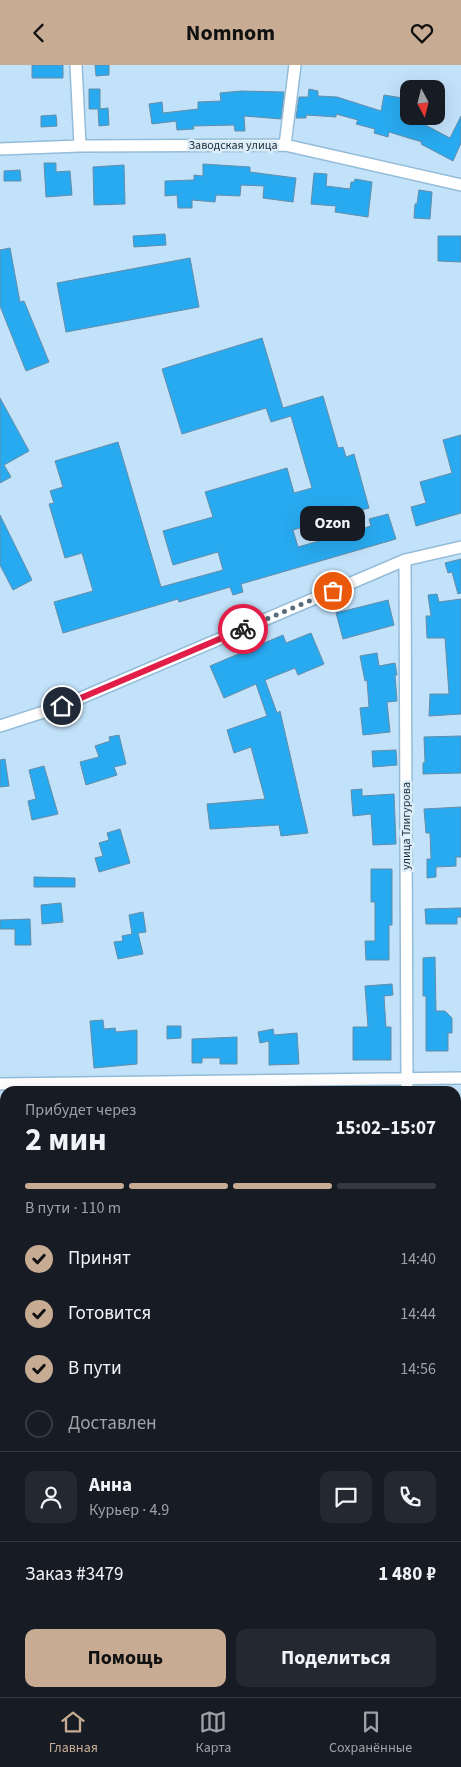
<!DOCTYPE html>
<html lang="ru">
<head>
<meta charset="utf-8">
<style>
	body { margin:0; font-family:"Source Sans 3",sans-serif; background:#242831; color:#f1f3f6; height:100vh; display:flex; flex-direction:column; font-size:19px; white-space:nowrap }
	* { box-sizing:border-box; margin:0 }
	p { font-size:16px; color:#9ea1a6 }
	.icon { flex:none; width:28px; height:28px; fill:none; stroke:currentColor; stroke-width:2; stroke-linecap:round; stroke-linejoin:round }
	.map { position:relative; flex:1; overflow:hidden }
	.details { position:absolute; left:0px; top:1021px; width:461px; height:611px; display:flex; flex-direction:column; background:#171b24; border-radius:15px 15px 0 0; box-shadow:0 5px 20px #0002 }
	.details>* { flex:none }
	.needle { width:32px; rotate:173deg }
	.buttons { position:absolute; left:400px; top:15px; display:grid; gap:10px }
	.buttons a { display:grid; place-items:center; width:45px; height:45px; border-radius:10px; background:#171b24; box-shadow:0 5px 20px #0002; font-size:25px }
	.pin { position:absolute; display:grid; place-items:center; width:42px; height:42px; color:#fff; margin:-21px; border:2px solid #fff; border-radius:50%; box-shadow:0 1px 5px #0007 }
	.courier { position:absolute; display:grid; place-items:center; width:50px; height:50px; margin:-25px; border:4px solid #e11d48; border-radius:50%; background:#fff; color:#222; box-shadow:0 1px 6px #0007 }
	.bubble { position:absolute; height:35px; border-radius:10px; background:#171b24; box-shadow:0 5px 20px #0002; font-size:16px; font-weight:700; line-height:35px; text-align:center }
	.summary em { font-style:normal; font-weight:700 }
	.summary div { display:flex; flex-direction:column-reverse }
	.summary { display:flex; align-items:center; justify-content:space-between; height:85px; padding:0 25px }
	h1 { font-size:32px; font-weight:700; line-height:38px }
	.bar { display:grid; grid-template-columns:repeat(4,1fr); gap:8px 5px; align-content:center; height:60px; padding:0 25px }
	.bar i { height:6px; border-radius:4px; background:#363941 }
	.bar .current { background:#c7ac93 }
	.bar p { grid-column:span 4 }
	.line { display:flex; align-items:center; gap:12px; padding:0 25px; border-top:1px solid #363941 }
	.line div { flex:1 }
	.round { display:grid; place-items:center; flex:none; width:52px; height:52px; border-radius:10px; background:#242831 }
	ol { padding:0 25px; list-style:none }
	li { display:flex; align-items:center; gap:15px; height:55px }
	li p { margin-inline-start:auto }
	li .icon { padding:5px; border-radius:50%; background:#c7ac93; color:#111; stroke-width:4 }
	li:last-child { color:#9ea1a6 }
	li i { width:28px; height:28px; border:2px solid #363941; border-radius:50% }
	.cta { display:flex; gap:10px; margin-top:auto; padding:10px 25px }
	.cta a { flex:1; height:58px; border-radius:10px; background:#c7ac93; color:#111; font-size:20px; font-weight:700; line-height:58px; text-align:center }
	.cta a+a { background:#242831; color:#f1f3f6 }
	header { display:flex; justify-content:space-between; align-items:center; height:65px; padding:0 25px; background:#c7ac93; color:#111; font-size:22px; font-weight:700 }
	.tabs { display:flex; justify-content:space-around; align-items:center; height:70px; border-top:1px solid #363941; background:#171b24; font-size:14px; color:#9ea1a6 }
	.tabs a { display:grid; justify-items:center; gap:2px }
	.tabs .current { color:#c7ac93 }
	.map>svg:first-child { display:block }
	.building { fill:#28aaf0; stroke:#668ca7 }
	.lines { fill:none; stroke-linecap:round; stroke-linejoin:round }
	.minor-casing { stroke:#94bcd8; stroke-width:14 }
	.minor { stroke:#fff; stroke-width:11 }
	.done { stroke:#576c7c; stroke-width:5; stroke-dasharray:0 9 }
	.route { stroke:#e11d48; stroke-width:6 }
	.labels { text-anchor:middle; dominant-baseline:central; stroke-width:5; stroke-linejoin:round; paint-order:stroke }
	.street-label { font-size:12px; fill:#1d2d38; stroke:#ddedf9 }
</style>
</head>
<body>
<header><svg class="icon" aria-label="back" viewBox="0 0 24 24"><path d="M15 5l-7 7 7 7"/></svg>Nomnom<svg class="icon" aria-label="heart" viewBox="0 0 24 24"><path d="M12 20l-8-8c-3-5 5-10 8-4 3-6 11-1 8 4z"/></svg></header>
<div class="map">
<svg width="461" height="1632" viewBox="0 0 461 1632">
	<rect width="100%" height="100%" fill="#c2e2fa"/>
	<path class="building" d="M32 0H63V13H32Z
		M95 0H109V10L96 11Z
		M89 24H100V44L108 43 109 60 99 61 98 44H89Z
		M309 24 318 26V31L337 32 381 46 384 30 409 34V51H418L416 55 450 73 461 51V78L453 96 421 79 422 77 389 67 388 72 374 68 375 64 356 59 358 55 336 49V52L306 50V53H296L299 32H308Z
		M241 26 284 27 281 54 244 51 245 66H235L234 60 193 61 194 64 177 65 176 56 152 59 149 39 162 37 163 48 198 44V37L221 36 220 28Z
		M56 50 57 61 41 62V51Z
		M44 98H56V107L70 106 72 130 46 132Z
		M203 99 250 102V107L296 113 293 137 263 133 264 121 241 120 240 131 216 130 215 137 192 135V143H178L177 130 165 131V116L194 115V110L203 111Z
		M124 100 125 139 94 140 93 102Z
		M20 105 21 116H4V106Z
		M314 108 327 109 326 121 350 124 351 117H354L355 114 372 117 368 152 335 147 336 141 311 139Z
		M419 125 432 127 430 154 414 153 415 139H417Z
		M165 169 166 180 134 182 133 171Z
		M438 171H461V197L438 196Z
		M10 183 20 237 24 236 49 297 26 306 0 241V185Z
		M190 193 199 242 66 267 57 218Z
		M262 273 283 343 323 331 338 383 343 382 346 392 354 389 369 443 293 465 298 482 371 461 369 454 388 449 396 474 241 519 243 527 233 530 230 522 179 537 178 534 63 568 54 537 93 526 82 488 65 493 49 439 54 438 50 426 63 422 55 396 118 377 161 522 223 505 218 487 173 500 163 466 213 452 205 427 287 403 294 428 312 423 291 351 271 357 266 343 182 369 162 304Z
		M0 333 29 386 4 400 11 412 0 418Z
		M461 370V448L416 461 411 442 426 438 420 417 452 408 443 375Z
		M0 450 32 515 13 525 0 500Z
		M461 494V528L458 529 452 507 448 508 445 498Z
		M437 529 439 537 461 534V649L429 651 430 629H449L445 573H427L426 551H431L428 530Z
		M388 535 394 560 343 574 336 548Z
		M311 568 324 599 298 610 295 603 265 615 277 648 280 646 308 768 281 771 279 760 210 764 207 739 265 734 251 682 234 688 227 665 267 651 256 619 224 633 210 601 283 570 286 578Z
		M377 588 379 601 395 598 397 610H395L397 636 387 637 390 667 363 670 360 643 369 642 367 615 365 616 360 591Z
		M119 670 126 699 114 702 117 710 86 720 80 697 99 692 95 681 110 676 109 672Z
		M461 671V708L423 709V698L425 697 424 672Z
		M396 685 397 700 373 702 372 686Z
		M5 694 9 721 0 722V695Z
		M44 701 58 749 32 755 28 736 36 734 29 705Z
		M362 724V731L394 729 396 779 373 780 371 749 353 751 351 725Z
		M461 742V792H456V801L436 802V812L427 813V794H431L430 768H426L424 744Z
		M120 764 130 798 99 807 95 793 103 791 99 778 109 775 107 768Z
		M371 804H392V860H389V895H366L365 876H375V837H371Z
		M34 812 75 813V822H34Z
		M61 838 63 857 42 859 41 840Z
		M461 843V852H457V859H426L425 844Z
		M143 847 146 867 138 868 143 889 118 894 114 877 123 876 122 871 132 869 129 850Z
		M30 854 31 880H15V864H0V855Z
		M435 892 436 946H445L452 953V968H448V986H426V931H423V893Z
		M392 919 393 930 384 931 386 962H391V995H353V962H368L365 921Z
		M103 955 104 964 115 963 116 967 137 965V999L94 1003 90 956Z
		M167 961H181V973L167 974Z
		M273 964 274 970 297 968 299 999 269 1000V976L260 978 258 967Z
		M237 972V999H220V993H202V998H192V974Z"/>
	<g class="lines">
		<g class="minor-casing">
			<path id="minor" d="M76 0 80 81
				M285 80 295 0
				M0 84 80 81 285 80 461 120
				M405 495 407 1026
				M0 661 62 641 405 495 461 482
				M0 1019 461 1013
				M0 1393H5
				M456 1394H461
				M407 1628V1632"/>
		</g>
		<use href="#minor" class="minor"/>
	</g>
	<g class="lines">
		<path class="done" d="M243 564 333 526"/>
		<path class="route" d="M62 641 243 564"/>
	</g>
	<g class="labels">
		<g class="street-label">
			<text x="233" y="80">Заводская улица</text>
			<text transform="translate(406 761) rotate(-90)">улица Тлигурова</text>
		</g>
	</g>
</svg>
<div class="buttons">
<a><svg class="needle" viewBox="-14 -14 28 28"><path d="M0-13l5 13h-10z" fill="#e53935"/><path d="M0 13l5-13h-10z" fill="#9ea1a6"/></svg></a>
</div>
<div class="pin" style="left:333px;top:526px;background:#ea580c"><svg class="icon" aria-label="bag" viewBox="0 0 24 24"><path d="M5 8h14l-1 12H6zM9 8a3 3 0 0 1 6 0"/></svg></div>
<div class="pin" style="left:62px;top:641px;background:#1f2937"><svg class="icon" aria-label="home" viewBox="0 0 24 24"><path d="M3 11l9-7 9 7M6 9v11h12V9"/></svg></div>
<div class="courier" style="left:243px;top:564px"><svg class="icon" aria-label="bike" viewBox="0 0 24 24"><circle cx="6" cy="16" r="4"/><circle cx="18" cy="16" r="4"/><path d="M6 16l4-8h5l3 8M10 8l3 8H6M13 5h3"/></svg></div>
<div class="bubble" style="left:300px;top:441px;width:65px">Ozon</div>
<section class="details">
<div class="summary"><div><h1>2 мин</h1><p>Прибудет через</p></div><em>15:02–15:07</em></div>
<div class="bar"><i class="current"></i><i class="current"></i><i class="current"></i><i></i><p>В пути · 110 m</p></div>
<ol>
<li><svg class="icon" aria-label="check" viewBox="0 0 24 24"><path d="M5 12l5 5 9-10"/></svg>Принят<p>14:40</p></li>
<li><svg class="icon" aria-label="check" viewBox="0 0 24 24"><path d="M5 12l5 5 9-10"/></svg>Готовится<p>14:44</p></li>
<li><svg class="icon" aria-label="check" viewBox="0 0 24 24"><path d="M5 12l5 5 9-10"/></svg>В пути<p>14:56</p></li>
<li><i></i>Доставлен</li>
</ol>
<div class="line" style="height:90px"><a class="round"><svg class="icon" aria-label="person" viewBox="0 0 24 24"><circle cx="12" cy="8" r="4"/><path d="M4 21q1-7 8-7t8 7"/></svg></a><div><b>Анна</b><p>Курьер · 4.9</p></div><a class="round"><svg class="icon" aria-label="chat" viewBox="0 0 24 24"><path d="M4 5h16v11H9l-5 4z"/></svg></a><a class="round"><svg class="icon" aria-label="phone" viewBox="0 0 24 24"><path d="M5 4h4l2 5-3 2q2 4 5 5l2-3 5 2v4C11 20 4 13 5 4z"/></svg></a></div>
<div class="line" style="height:65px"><div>Заказ #3479</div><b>1 480 ₽</b></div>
<div class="cta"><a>Помощь</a><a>Поделиться</a></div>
</section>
</div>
<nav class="tabs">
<a class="current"><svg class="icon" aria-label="home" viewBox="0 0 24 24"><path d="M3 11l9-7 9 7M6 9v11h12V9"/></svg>Главная</a>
<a><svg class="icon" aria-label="map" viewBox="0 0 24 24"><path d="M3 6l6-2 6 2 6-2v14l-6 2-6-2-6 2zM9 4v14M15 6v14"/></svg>Карта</a>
<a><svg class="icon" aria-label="saved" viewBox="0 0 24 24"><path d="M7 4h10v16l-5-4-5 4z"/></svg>Сохранённые</a>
</nav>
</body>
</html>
